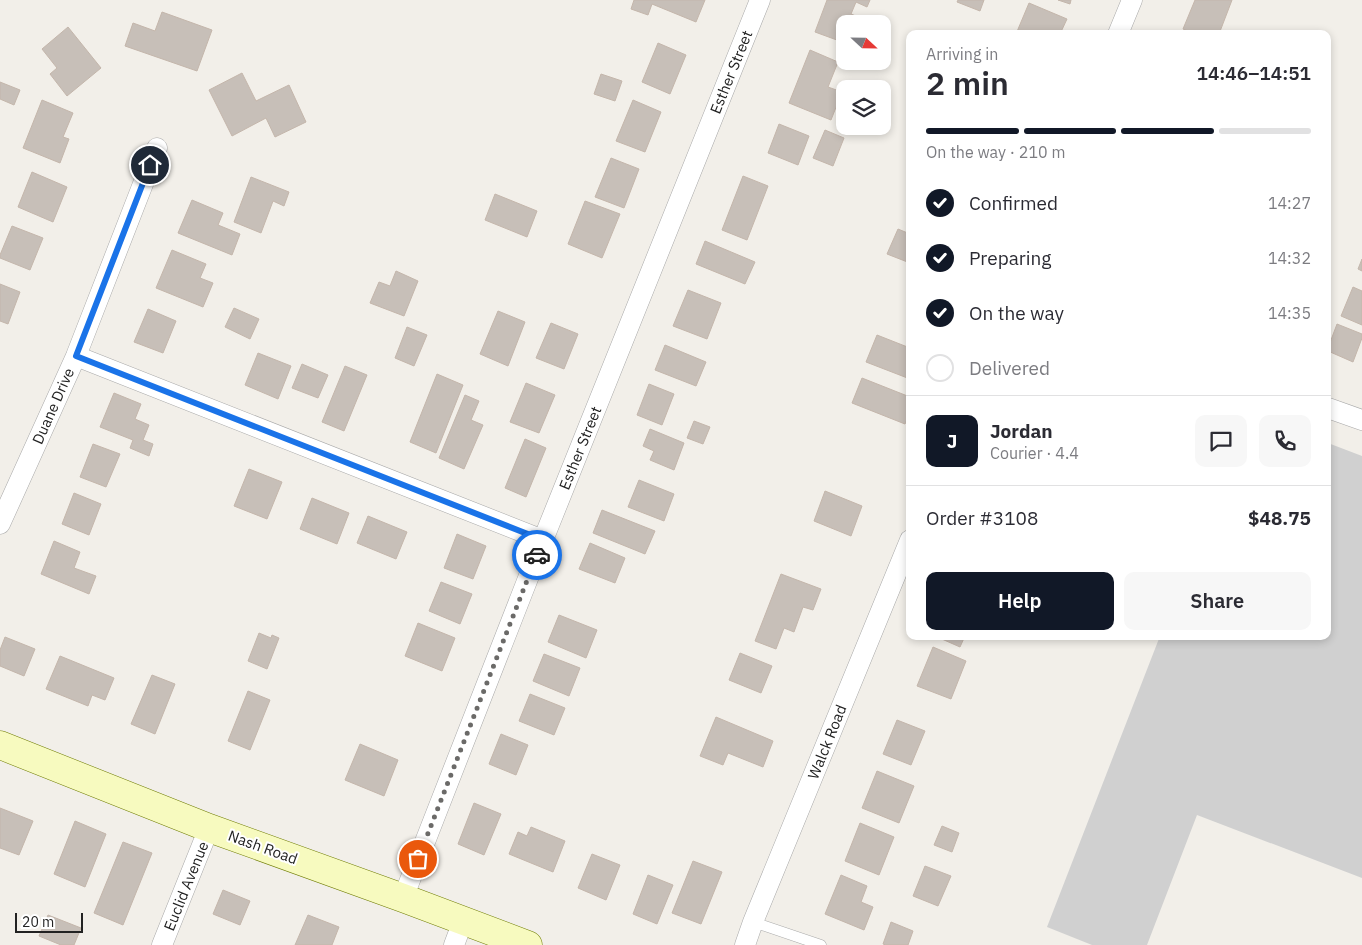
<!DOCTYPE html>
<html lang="en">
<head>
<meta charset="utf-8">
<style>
	body { margin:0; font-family:"IBM Plex Sans",sans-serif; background:#f7f7f7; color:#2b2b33; height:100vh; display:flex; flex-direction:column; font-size:19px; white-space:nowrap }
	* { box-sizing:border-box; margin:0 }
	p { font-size:16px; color:#7c7c81 }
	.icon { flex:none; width:28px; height:28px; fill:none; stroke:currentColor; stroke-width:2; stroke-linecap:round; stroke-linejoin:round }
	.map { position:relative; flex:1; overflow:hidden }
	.panel { position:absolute; left:906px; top:30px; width:425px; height:610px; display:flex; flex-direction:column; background:#fff; border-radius:10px; box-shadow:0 2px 8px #0003 }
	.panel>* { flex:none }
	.needle { width:32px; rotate:112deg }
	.buttons { position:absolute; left:836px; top:15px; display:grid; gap:10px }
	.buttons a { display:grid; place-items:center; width:55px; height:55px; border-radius:10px; background:#fff; box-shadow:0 2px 8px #0003; font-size:25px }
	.scale { position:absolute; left:15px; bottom:12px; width:68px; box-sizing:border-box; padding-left:5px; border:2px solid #222; border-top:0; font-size:14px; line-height:18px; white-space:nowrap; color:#222; -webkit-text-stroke:4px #fff; paint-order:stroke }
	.pin { position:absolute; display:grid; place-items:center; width:42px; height:42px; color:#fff; margin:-21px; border:2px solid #fff; border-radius:50%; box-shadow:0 1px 5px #0007 }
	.courier { position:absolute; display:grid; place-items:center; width:50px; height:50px; margin:-25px; border:4px solid #1a73e8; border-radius:50%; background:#fff; color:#222; box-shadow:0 1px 6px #0007 }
	.head em { font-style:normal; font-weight:600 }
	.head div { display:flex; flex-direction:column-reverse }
	.head { display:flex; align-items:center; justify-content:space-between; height:85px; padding:0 20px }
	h1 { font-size:32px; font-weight:600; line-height:38px }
	.bar { display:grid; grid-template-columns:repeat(4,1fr); gap:8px 5px; align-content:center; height:60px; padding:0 20px }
	.bar i { height:6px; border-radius:4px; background:#e1e1e2 }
	.bar .active { background:#111827 }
	.bar p { grid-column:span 4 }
	.line { display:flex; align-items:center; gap:12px; padding:0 20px; border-top:1px solid #e1e1e2 }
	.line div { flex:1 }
	.round { display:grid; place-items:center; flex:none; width:52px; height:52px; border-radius:10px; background:#f7f7f7 }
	ol { padding:0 20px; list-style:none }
	li { display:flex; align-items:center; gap:15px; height:55px }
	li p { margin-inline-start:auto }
	li .icon { padding:5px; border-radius:50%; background:#111827; color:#fff; stroke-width:4 }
	li:last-child { color:#7c7c81 }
	li i { width:28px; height:28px; border:2px solid #e1e1e2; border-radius:50% }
	.button { display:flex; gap:10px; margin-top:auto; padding:10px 20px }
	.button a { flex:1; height:58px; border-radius:10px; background:#111827; color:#fff; font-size:20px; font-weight:600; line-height:58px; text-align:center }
	.button a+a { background:#f7f7f7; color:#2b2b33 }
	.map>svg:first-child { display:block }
	.religious { fill:#d0d0d0 }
	.building { fill:#c7bfb8; stroke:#c4b6ab }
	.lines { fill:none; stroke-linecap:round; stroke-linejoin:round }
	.service-casing { stroke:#a9a9a9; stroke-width:11 }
	.minor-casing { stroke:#a9a9a9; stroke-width:21 }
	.secondary-casing { stroke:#707d05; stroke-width:29 }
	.service { stroke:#fff; stroke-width:10 }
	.minor { stroke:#fff; stroke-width:20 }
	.secondary { stroke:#f7fabf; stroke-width:28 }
	.done { stroke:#6b6a68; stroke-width:5; stroke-dasharray:0 9 }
	.route { stroke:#1a73e8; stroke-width:6 }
	.labels { text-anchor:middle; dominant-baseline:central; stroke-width:4; stroke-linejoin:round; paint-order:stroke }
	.street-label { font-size:15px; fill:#222; stroke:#fff }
</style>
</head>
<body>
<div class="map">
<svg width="1362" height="945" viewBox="0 0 1362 945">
	<rect width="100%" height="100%" fill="#f2efe9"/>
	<path class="religious" d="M1328 443 1362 456V878L1197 815 1147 945H1092L1047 927 1160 636H1328Z"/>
	<path class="building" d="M634 0H705L696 22 652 4 648 15 631 9Z
		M827 0H870L867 7 856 2 851 14 863 19 861 24H845V43L815 32Z
		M958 0H984L980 11 957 2Z
		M1058 0H1071L1070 4Z
		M1195 0H1232L1219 34H1195L1183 29Z
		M1029 3 1067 19 1060 34H1016Z
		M162 12 212 30 197 71 125 46 133 23 155 31Z
		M68 27 101 68 67 96 50 74 57 68 42 49Z
		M658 43 686 55 670 94 642 82Z
		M810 50 838 62 828 87 842 92 831 120 789 103Z
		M242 73 256 101 289 85 306 122 275 137 266 118 232 136 209 90Z
		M601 74 622 81 615 101 594 94Z
		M0 82 20 90 14 105 0 99Z
		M42 100 73 113 63 137 69 139 60 163 23 148Z
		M633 100 661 112 645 152 616 141Z
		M779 124 809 136 798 165 768 153Z
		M825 130 844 138 833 166 813 158Z
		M611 158 639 169 624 208 595 197Z
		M32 172 67 187 53 222 18 207Z
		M743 176 768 186 747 240 722 230Z
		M251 177 289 192 284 206 273 201 261 233 234 222Z
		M495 194 537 211 527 237 485 220Z
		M192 200 223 213 218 225 240 234 232 255 178 233Z
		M585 201 620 214 602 258 568 244Z
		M12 226 43 238 30 270 0 258V255Z
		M898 229 910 234V263L887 254Z
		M705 241 755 262 745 284 696 264Z
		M172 250 206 264 200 278 213 283 203 307 156 288Z
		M1362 259V271L1358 269Z
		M396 271 418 281 404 316 370 303 379 282 390 286Z
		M0 284 20 292 8 324 0 321Z
		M1353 287 1362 291V325L1341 316Z
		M688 290 721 303 707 339 673 326Z
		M234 308 259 319 250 339 225 327Z
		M148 309 176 321 163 353 134 342Z
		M498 311 525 322 508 366 480 354Z
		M551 323 578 334 564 369 536 358Z
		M1337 324 1362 334V338L1353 362 1328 351V348Z
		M407 327 427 335 414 366 395 358Z
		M877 335 910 348V379L866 362Z
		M665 345 706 362 696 386 655 370Z
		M258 353 291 366 278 399 245 385Z
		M302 364 328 375 318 398 292 388Z
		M345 366 367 375 344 431 322 422Z
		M437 374 463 385 436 453 410 442Z
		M862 378 910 397V413L905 424 852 403Z
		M526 383 555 395 539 433 510 422Z
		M649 384 674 394 662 425 637 415Z
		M114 393 141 404 135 419 149 425 143 440 153 444 149 456 130 448 133 440 100 427Z
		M465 395 479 401 471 420 483 425 464 469 439 458Z
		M694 421 710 427 703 444 687 438Z
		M650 429 684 443 674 470 650 460 654 451 643 446Z
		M525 439 546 448 526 497 505 488Z
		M93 444 120 454 106 487 80 477Z
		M249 469 282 482 267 519 234 506Z
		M639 480 674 494 664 521 628 507Z
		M825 491 862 506 851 536 814 521Z
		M74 493 101 504 89 535 62 524Z
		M312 498 349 513 337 544 300 529Z
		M602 510 655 531 645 554 593 533Z
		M368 516 407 532 396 559 357 543Z
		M457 534 486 546 473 579 444 568Z
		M54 541 80 552 74 568 96 576 89 594 41 574Z
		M590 543 625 558 615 583 579 569Z
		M781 574 821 589 813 610 803 607 794 632 784 628 776 649 755 641Z
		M441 582 472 594 460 624 429 611Z
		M559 615 597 630 586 658 548 642Z
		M418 623 455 638 442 671 405 656Z
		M259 633 271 638 272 635 279 638 267 669 248 661Z
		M935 636H965L960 647Z
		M5 637 35 649 24 676 0 666V650Z
		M933 647 966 661 951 699 917 686Z
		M740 653 772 666 761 693 729 680Z
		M544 654 580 668 569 696 533 681Z
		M60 656 114 678 105 700 92 695 88 706 46 689Z
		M152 675 175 684 155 734 131 724Z
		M248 691 270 700 250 750 228 741Z
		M530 694 565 708 554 735 519 721Z
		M716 717 773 741 763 767 728 753 723 765 700 756Z
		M897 720 925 731 911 765 883 754Z
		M501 734 528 745 516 775 489 764Z
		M360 744 398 760 384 796 345 780Z
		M877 771 914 786 899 823 862 808Z
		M474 803 501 814 484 855 458 844Z
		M0 808 33 821 19 855 0 848Z
		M75 821 106 834 85 887 54 874Z
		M860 823 894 837 879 875 845 861Z
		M942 826 959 833 952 852 934 845Z
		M531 827 565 841 553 872 509 854 518 832 527 836Z
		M123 842 152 853 123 925 94 913Z
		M592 854 620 865 606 900 578 888Z
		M693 861 722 872 701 924 672 913Z
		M925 866 951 876 938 906 913 896Z
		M648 875 673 885 657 924 633 914Z
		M841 875 867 886 861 902 873 907 864 930 825 914Z
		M223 890 250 901 240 925 213 914Z
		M48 915 81 928 74 945H61L39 936Z
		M308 915 339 927 332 945H295Z
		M891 922 913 931 908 945H886L883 944Z"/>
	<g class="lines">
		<g class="service-casing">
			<path id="service" d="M753 922 821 945"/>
		</g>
		<g class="minor-casing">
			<path id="minor" d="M1118 34 1132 0
				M76 356 543 540
				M1328 408 1362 420
				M0 524 76 356 157 148
				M403 898 543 540 760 0
				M162 945 209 828
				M454 945 463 921
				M745 945 753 922 910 540"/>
		</g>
		<g class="secondary-casing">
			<path id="secondary" d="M0 745 209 828 403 898 528 945"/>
		</g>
		<use href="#service" class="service"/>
		<use href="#minor" class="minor"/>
		<use href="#secondary" class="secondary"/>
	</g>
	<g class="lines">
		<path class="done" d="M418 859 537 555"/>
		<path class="route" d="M150 165 76 356 543 540 537 555"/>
	</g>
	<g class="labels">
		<g class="street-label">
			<text transform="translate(731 72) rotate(-68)">Esther Street</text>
			<text transform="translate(53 406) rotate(-66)">Duane Drive</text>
			<text transform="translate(580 448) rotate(-68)">Esther Street</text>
			<text transform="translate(827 742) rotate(-68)">Walck Road</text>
			<text transform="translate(263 847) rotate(20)">Nash Road</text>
			<text transform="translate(186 886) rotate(-68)">Euclid Avenue</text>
		</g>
	</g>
</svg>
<div class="buttons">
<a><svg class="needle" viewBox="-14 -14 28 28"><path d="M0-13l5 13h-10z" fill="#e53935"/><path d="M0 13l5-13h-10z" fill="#7c7c81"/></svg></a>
<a><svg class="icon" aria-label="layers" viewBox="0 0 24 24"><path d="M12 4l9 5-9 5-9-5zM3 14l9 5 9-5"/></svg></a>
</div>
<div class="scale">20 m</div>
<div class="pin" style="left:418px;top:859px;background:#ea580c"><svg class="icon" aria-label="bag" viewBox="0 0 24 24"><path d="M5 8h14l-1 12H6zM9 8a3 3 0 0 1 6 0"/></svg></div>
<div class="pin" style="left:150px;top:165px;background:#1f2937"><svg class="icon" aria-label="home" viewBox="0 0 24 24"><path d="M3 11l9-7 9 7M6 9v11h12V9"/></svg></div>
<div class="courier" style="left:537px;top:555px"><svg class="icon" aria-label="car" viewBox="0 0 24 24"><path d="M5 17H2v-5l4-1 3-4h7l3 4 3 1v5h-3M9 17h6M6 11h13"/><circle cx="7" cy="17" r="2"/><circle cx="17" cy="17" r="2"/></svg></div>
<section class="panel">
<div class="head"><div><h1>2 min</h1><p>Arriving in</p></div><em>14:46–14:51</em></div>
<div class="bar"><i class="active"></i><i class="active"></i><i class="active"></i><i></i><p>On the way · 210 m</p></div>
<ol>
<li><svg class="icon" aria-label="check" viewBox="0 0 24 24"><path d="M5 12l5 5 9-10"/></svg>Confirmed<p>14:27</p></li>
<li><svg class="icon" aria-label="check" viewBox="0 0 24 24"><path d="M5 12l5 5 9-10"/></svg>Preparing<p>14:32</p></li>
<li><svg class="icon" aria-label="check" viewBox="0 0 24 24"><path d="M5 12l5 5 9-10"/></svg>On the way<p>14:35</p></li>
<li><i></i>Delivered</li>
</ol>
<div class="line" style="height:90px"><b class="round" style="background:#111827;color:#fff">J</b><div><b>Jordan</b><p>Courier · 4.4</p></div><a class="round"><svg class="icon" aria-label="chat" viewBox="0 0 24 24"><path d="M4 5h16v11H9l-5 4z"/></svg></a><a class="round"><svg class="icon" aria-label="phone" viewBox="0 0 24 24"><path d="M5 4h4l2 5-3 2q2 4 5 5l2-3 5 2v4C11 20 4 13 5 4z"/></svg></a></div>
<div class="line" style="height:65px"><div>Order #3108</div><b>$48.75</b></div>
<div class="button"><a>Help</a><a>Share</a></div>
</section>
</div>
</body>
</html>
